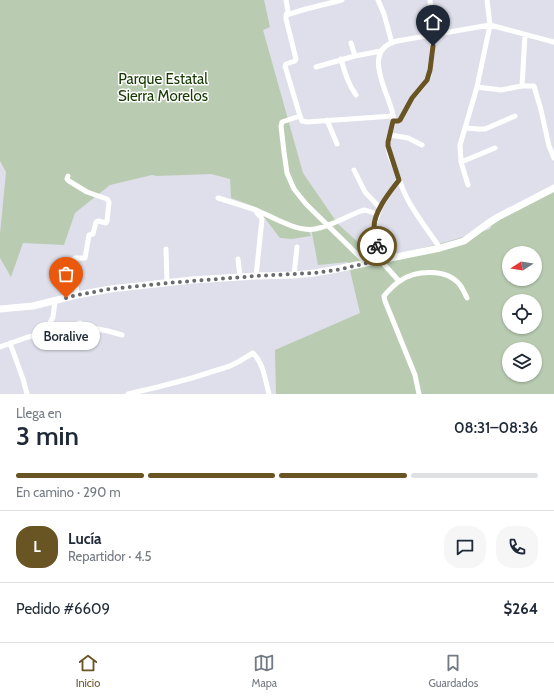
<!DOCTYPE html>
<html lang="es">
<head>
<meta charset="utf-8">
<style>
	body { margin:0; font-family:Cabin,sans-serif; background:#f6f6f7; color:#1f2937; height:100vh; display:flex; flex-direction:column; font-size:15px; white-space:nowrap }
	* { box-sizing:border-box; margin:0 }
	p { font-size:13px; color:#747a83 }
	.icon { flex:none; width:22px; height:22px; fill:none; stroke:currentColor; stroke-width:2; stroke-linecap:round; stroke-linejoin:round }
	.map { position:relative; height:394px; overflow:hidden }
	.drawer { display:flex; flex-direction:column; background:#fff; flex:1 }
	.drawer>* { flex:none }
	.needle { width:26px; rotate:258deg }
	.tools { position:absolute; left:502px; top:246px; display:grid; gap:8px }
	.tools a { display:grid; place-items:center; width:40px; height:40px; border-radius:50%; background:#fff; box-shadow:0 1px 3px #0004; font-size:20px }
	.pin { position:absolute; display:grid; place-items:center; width:34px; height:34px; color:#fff; margin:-41px -17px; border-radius:50% 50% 50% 0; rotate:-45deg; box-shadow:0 0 4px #0007 }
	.pin .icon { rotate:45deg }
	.courier { position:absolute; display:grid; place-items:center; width:40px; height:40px; margin:-20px; border:3px solid #695423; border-radius:50%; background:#fff; color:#222; box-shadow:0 1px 5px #0007 }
	.bubble { position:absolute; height:28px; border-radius:14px; background:#fff; box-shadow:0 1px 3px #0004; font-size:13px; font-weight:600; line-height:28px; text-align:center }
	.head em { font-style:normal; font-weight:600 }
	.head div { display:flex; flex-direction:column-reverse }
	.head { display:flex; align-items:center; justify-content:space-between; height:68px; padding:0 16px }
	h1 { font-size:26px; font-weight:600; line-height:30px }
	.bar { display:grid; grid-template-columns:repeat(4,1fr); gap:6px 4px; align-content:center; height:48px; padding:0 16px }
	.bar i { height:5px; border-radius:3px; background:#e0e1e3 }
	.bar .active { background:#695423 }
	.bar p { grid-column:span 4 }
	.line { display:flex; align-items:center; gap:10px; padding:0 16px; border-top:1px solid #e0e1e3 }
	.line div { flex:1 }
	.round { display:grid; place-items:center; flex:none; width:42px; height:42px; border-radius:16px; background:#f6f6f7 }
	.menu { display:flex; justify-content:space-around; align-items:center; height:56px; border-top:1px solid #e0e1e3; background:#fff; font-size:11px; color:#747a83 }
	.menu a { display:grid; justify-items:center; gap:2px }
	.menu .active { color:#695423 }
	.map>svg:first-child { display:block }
	.green { fill:#b9ccb1; fill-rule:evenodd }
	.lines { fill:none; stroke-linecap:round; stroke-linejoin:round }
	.street { stroke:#fff; stroke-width:5 }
	.secondary { stroke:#fff; stroke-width:7 }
	.done { stroke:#6a6b71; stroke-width:4; stroke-dasharray:0 7.2 }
	.route { stroke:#695423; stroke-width:5 }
	.labels { text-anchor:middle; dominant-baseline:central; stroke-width:3; stroke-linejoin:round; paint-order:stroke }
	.park-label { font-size:15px; fill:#163902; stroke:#fff }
</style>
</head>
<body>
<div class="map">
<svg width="554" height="394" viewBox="0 0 554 394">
	<rect width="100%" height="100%" fill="#dedfea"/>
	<path class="green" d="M0 0H264L270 27 263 30 303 173 338 224 372 255C381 254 391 254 400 253 430 247 460 238 490 229L493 220 554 188V394H276L275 350 360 313 348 262 318 265 311 228 307 227 311 236 292 239 280 238 260 212 258 208 231 198 230 179 211 174 157 176 152 175 110 185 75 213 64 245 23 243 11 277 0 258V234L6 172 0 161ZM509 253H535V279H509ZM509 301H535V327H509ZM509 349H535V375H509Z"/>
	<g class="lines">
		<path class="street" d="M286 0 288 12 286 15V19L296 59 295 61 286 64 285 66 300 116
			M378 0 384 14 392 43
			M286 15 306 9 342 0
			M351 43 355 56
			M341 59C345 73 348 84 356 95
			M316 67 355 56 381 51
			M522 86 525 35
			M477 87 501 90 522 86H534L541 110 549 146 554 158
			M327 120 337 144
			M393 121H396L400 120 412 98 424 84 429 76 432 54 433 35 430 0
			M465 128 479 129H485L515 116
			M390 135 408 138 422 145
			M461 162 495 148
			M354 170 365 192 380 208
			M68 176 67 179 69 181 87 192 107 199 109 202 107 221 106 223 98 221 96 222 93 234 89 235 85 258H75L74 259 77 295
			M399 179 388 195 380 208 374 226 380 260 399 281
			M468 185 461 162 460 145 477 87 490 25 487 0
			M218 198C231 202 244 206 256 210 273 217 296 232 315 229 329 227 347 216 361 211L365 210 377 214
			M256 211C257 215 261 216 262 219L256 276
			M440 248C430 233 418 218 409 202 403 191 399 180 395 168 392 162 389 155 388 148 386 137 395 126 393 115 389 93 360 50 397 41L490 25 554 42
			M166 249 167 283
			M238 259 240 277
			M366 263 306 204 294 189 287 173 284 152 281 126 282 122 300 116 302 121 307 122 393 116
			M294 275 297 247
			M46 334V330L53 317 55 301
			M10 343 23 379 27 394
			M0 347 28 337 42 334 49 335 56 334 71 327 80 323 87 327 108 331 122 335
			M128 394 158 387 192 378 230 366 238 362 253 353C264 364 265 380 269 394
			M419 394 415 375 385 301 384 296C387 292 396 283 400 281 415 270 447 268 460 285 463 289 465 294 467 298"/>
		<path class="secondary" d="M0 309 33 306 77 295 110 289 192 280 256 276 294 275 314 273 337 269 440 248 464 241 487 224 498 217 554 188"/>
	</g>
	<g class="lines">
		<path class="done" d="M66 298 77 295 110 289 167 283 256 276 294 274 314 273 337 270 380 260 377 246"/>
		<path class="route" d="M377 246C376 240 374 233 374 227 374 211 390 192 399 180L388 146V142L393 121H398L400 120 412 98 427 80 430 70 433 46"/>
	</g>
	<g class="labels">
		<g class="park-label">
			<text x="163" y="79">Parque Estatal<tspan x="163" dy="17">Sierra Morelos</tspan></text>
		</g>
	</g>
</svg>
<div class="tools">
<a><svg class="needle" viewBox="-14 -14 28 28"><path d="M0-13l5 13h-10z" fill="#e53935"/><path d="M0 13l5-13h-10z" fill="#747a83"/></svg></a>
<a><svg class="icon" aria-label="locate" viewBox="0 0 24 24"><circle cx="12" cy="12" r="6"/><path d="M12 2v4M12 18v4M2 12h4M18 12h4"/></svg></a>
<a><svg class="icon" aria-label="layers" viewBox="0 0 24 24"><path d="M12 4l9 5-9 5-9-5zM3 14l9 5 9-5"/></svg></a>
</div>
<div class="pin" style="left:66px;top:298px;background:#ea580c"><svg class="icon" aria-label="bag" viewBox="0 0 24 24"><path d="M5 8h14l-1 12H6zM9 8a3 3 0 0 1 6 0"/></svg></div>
<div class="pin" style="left:433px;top:46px;background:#1f2937"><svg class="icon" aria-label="home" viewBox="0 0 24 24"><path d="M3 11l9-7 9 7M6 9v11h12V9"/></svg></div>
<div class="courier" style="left:377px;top:246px"><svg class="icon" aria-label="bike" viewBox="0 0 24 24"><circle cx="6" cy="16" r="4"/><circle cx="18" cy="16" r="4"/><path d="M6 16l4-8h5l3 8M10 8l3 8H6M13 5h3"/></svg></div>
<div class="bubble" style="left:32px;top:322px;width:68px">Boralive</div>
</div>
<section class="drawer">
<div class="head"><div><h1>3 min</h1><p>Llega en</p></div><em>08:31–08:36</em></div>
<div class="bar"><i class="active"></i><i class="active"></i><i class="active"></i><i></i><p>En camino · 290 m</p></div>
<div class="line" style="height:72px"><b class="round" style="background:#695423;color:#fff">L</b><div><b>Lucía</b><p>Repartidor · 4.5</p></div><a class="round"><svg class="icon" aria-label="chat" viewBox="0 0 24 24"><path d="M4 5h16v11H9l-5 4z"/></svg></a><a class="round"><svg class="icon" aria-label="phone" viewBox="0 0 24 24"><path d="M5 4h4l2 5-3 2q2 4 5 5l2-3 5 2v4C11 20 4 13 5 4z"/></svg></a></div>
<div class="line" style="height:52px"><div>Pedido #6609</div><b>$264</b></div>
</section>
<nav class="menu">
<a class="active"><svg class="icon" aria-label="home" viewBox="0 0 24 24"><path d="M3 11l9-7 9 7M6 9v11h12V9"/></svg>Inicio</a>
<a><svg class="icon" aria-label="map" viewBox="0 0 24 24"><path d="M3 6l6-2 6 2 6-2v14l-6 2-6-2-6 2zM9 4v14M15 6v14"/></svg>Mapa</a>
<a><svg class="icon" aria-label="saved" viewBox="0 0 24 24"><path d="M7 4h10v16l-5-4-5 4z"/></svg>Guardados</a>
</nav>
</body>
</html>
